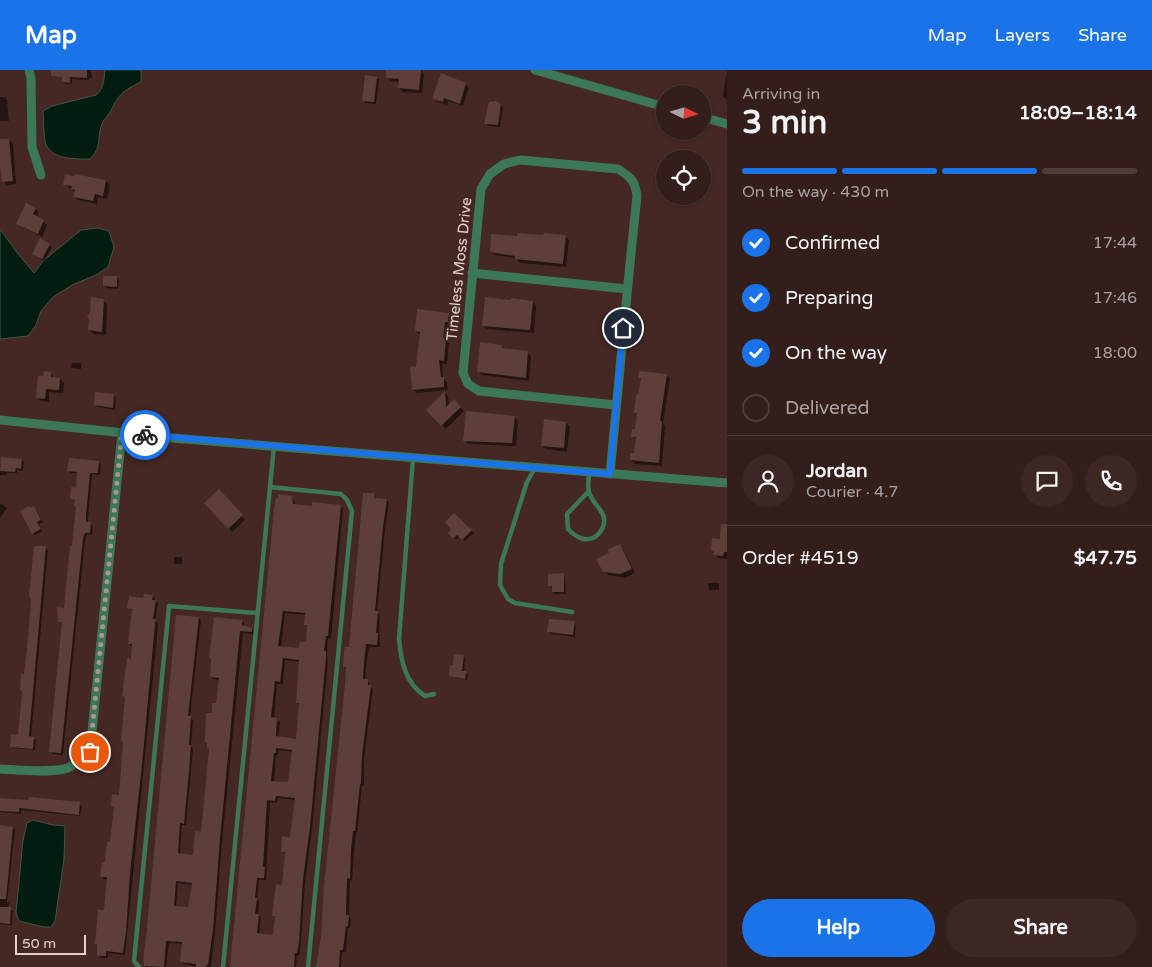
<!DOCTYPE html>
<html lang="en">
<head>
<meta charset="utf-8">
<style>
	body { margin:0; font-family:"Varela Round",sans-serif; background:#3c2723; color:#f1f3f6; height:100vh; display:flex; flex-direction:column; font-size:19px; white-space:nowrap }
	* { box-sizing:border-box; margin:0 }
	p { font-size:16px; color:#a9a2a2 }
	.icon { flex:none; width:28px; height:28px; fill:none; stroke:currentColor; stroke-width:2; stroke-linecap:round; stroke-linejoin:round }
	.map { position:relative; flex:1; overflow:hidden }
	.sheet { display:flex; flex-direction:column; background:#341e1a; width:425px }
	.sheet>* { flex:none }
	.needle { width:32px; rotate:95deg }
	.fabs { position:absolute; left:656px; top:15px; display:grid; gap:10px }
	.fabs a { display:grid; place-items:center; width:55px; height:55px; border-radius:50%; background:#341e1a; box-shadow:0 1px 4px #0004,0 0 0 1px #4e3c39; font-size:25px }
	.scale { position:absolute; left:15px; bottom:12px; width:71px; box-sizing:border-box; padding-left:5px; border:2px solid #e3d0cc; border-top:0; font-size:14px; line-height:18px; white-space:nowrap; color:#e3d0cc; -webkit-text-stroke:4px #452823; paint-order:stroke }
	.pin { position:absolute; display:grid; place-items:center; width:42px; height:42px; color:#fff; margin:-21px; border:2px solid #fff; border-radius:50%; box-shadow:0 1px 5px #0007 }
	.courier { position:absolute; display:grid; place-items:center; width:50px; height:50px; margin:-25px; border:4px solid #1a73e8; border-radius:50%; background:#fff; color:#222; box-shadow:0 1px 6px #0007 }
	.overview em { font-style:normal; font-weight:700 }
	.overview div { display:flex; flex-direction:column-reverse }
	.overview { display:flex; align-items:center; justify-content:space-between; height:85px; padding:0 15px }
	h1 { font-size:32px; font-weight:700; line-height:38px }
	.bar { display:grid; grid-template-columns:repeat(4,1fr); gap:8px 5px; align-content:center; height:60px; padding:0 15px }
	.bar i { height:6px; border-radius:4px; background:#4e3c39 }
	.bar .active { background:#1a73e8 }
	.bar p { grid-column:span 4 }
	.line { display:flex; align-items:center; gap:12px; padding:0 15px; border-top:1px solid #4e3c39 }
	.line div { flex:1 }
	.round { display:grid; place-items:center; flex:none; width:52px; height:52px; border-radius:26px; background:#3c2723 }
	ol { padding:0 15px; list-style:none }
	li { display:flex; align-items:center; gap:15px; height:55px }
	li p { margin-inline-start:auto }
	li .icon { padding:5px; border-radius:50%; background:#1a73e8; color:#fff; stroke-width:4 }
	li:last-child { color:#a9a2a2 }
	li i { width:28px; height:28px; border:2px solid #4e3c39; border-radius:50% }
	.action { display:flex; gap:10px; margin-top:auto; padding:10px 15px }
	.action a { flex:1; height:58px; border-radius:30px; background:#1a73e8; color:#fff; font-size:20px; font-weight:700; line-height:58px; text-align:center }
	.action a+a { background:#3c2723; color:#f1f3f6 }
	header { display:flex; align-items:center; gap:30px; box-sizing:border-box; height:70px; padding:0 25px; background:#1a73e8; color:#fff }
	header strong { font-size:24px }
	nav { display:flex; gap:28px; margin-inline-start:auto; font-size:18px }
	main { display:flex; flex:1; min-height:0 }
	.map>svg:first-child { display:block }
	.water { fill:#001d0f; stroke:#445348 }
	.shadow { fill:#0007; fill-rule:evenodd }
	.building { fill:#5d3e39; fill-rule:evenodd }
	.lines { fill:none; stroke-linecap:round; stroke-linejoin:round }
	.lane { stroke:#3c7858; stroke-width:4.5 }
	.street { stroke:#3c7858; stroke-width:9 }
	.done { stroke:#ac9591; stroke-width:5; stroke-dasharray:0 9 }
	.route { stroke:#1a73e8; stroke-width:6 }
	.labels { text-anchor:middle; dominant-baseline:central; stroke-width:4.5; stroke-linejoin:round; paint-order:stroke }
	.street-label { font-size:15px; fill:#e3d0cc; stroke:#452823 }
</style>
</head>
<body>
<header>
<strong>Map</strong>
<nav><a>Map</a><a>Layers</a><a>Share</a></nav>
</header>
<main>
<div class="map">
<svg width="727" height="897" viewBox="0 0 727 897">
	<rect width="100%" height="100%" fill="#452823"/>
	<path class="water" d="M105 0H141V12C131 17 122 21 116 31 113 35 112 40 109 44 106 48 103 50 102 54 96 68 103 76 90 89 76 89 52 90 46 74 43 65 44 51 43 41L52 36 96 25C104 18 104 10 105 0Z
		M98 158 109 161 114 177 108 197 96 205 72 215 53 227 41 241 36 255 28 266 0 269V159L15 180 34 203 43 191 81 160Z
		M33 750 53 755 65 756 64 789 55 851 51 857H44L19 851 16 843 23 770 27 753Z"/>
	<path class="shadow" d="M63 0H91L92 8H89V10L72 9V14H65L63 12Z
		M388 0H421L424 4 422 23 403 22 399 18 400 12 391 11 387 7Z
		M442 5 466 14 469 18 463 36 448 31 447 35 437 32 434 28Z
		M726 6H727V30L723 27Z
		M377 8 379 10 376 34 366 33 364 30Z
		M0 27H5L7 29 9 51H0Z
		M501 35 503 38 500 57 488 56 486 54Z
		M9 70 13 74 16 114 7 115 3 111 0 95V71Z
		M75 105 106 111 110 115 107 129 98 127 97 134 78 130 75 126V122L64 114 75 107Z
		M35 139 39 142 37 147 47 155 42 167 22 157 18 153Z
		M565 166 569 170 566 197 520 193 516 188 495 185 491 182 518 168Z
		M49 175 52 177 44 191 33 184Z
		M116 208 119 210 118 219 106 218 104 216Z
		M103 230 107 234 106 265 93 264 89 260 91 243Z
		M533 232 536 236 534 263 487 259 483 256Z
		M448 244 452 248 451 255H448L447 271 449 273 447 294 442 293 443 308 447 312 448 320 417 323 413 319 417 298 420 265 416 261Z
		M502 276 505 279 527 282 531 286 529 311 482 305 478 301Z
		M72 293H81V299L71 298Z
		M51 303 54 308 60 309 64 313 63 323 49 322V332L41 331 37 327 44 308Z
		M666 305 670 308 663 354 665 356 662 396 635 394 631 390 635 384 637 370 633 366 636 360 638 345 635 342 642 310 639 307Z
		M445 323 448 326 449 336 454 331 464 341 446 359 427 340Z
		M114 325 116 328 115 340 98 337 95 334Z
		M514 347 518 351 516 376 468 374 465 370Z
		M566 353 570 356 567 382 546 379 542 376Z
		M22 390 24 392 23 401 17 400V403H7V405H0V394Z
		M98 392 101 395 100 405 92 404 88 448V453L93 456 92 465 87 464 85 471 63 685 53 684 51 681 63 554 59 551 65 539 77 437 76 431 71 429 77 419 79 403H71L69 400Z
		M219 421 245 450 232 462 206 433Z
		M373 425 376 429 387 430 389 433 385 460 377 542 380 545 379 565 380 567V577H369L366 597 365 610 370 613V616L373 619 364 689V716H362L357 763H356L354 783 352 811 350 810 349 846 351 849 350 858H348L346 882H342L341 897H318L347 599 344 597 350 578Z
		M291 427 294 430 295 435 313 437 340 436 343 439 331 569 328 568 327 584 328 591 312 760 305 813 300 883 299 886 297 885 296 897H231ZM285 543 307 545 306 554 308 557 307 574 300 580 281 578ZM285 590 300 592 297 632 300 635 298 670 278 668 280 652 274 649 277 614H283ZM279 680 293 682 290 714 274 712 276 685H278ZM278 728 296 730 291 768 282 781 285 784 283 816 274 846 276 848 274 866 259 865 261 848 258 845 259 832 257 830 259 810H266L270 732 277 733Z
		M0 433 7 438 0 448Z
		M30 439 36 440 43 452 39 454 42 461 35 465 33 463Z
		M466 455 474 463 465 471 460 466 456 470 449 463Z
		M727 466V489L718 488 713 480Z
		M620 475 623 479 635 503 625 508 608 505 604 501 610 483Z
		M45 478 48 480 31 668 36 670 35 680 13 678 11 676 20 667 25 605Z
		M174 487H182V494H174Z
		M563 505 565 507 566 524H555L553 522V518L550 516Z
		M708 513H719V520H709Z
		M153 526 158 534 155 551 158 553V557L125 885 108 883V888H101L98 885V876L96 873 105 842 108 809H104L102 806 112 774 115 738 112 736 121 726 125 673 122 670 126 628 124 626 132 590V576L130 574 133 541 129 538Z
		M198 548 201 550 190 647 193 650 191 677 193 679 186 755H182L180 785 194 786 202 763 210 680 208 678 213 645 217 635 220 610 213 609 211 606 242 551 244 553V557L251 559 254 561V564L243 563 222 773 215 863 211 897H197L184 894 181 892 183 874 169 873 166 897H146L145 896ZM178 813 193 815 189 838 176 837Z
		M574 553 576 555 575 567 551 564 549 562Z
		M463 586 465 588 464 603 468 605 467 610 453 607 450 605 455 596Z
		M0 729 79 734 82 736 80 746 21 740V744L0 742Z
		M13 758 15 760 7 832 9 833 8 839 13 841 12 855 0 854V770Z"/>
	<path class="building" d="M51 0H87V8L70 7V13L62 12V7L51 6Z
		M386 0H421L419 20 398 18 399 9 386 8Z
		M441 3 466 13 460 34 444 28 443 32 432 29Z
		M365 5 377 7 374 32 362 31Z
		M496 31 501 34 498 55 484 54 489 32Z
		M0 69H9L13 111 2 112 0 96Z
		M65 104 74 106V104L106 110 103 126 95 124 93 131 73 127 75 120 71 119 72 116 63 115Z
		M26 133 36 138 33 144 44 150 38 164 16 154Z
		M517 163 543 165 544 163 566 165 563 194 515 189V186L490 182 491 164 517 166Z
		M40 168 50 174 42 189 32 184Z
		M103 206H117V217L103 216Z
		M91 227 104 229 102 262 88 260 89 249 87 246 90 243Z
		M485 227 511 230V228L533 231 530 260 482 256Z
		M417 239 449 243 448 252H445L443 268H446L444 291 439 290 441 307H444V317L412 320 410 297 416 296 420 262 415 261Z
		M480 272 502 275V278L528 281 526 308 477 302Z
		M44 301 51 302V307L60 308 59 320 46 319 45 329 36 328 38 306H43Z
		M639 301 667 304 660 351H662L659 393 630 390V383H634L636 367H631L632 359H635L637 343H634L636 325H638L641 308H638Z
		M445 321 446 337 454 329 461 337 441 356 426 340Z
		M95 322 114 324 113 338 94 335Z
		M466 341 515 346 512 373 463 371Z
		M544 349 566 352 564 378 541 376Z
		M1 387 22 389 21 399 16 398 15 402 0 401Z
		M69 388 99 391 98 403H90L86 445V452H91L90 463H85L83 468 61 683 49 682 62 552H58L57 537 64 538 70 476H72L76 436H74L75 430 70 429 71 417 76 418 77 402 67 401Z
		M219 419 243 445 228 459 204 433Z
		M363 423H374V428L387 429 383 457 375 541H378L376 563H378L377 575 366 574 364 594 363 609H368V615H371L362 685 361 714H360L355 761H353L351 780 350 809 347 808 346 845H349L348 856H346L343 880H340L339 897H316L321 866 324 816 345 614 346 597H343L344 581 345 577H349Z
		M278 424 292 426 293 434 312 436V432L341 435 328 566H326L324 581H326V587L310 757 303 809 299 872 297 883H295L294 897H230L274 439 276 428 278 429ZM283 541 305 543 304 555H307L306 572H300L299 578 278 576ZM283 588 299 590 296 633H299L296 669 276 666 277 648 271 647 275 611 280 612ZM276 678 292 680 288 712 271 711 274 683H276ZM276 726 295 728 290 767 282 766 281 782H285L282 815 276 814 272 846H275L273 865 257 863 259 844H255L257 828H255L257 808H264L265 797H263L267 730 275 731Z
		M29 436 30 438 34 436 41 450 37 452 41 459 32 464 20 441Z
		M454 443 472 460 462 470 457 465 453 469 448 463 451 459 445 452Z
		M721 454H727V482H724L723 486 713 485 714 481 711 480 712 468 720 469Z
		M620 474 632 499 620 504 603 502 596 489 609 483 607 480Z
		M34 476H46L29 666 34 667 33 679 10 677 11 664 18 665 22 622 20 620 21 604H24L28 569 31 530 29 526Z
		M564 503V522H552V516H548V504Z
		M144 524 153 525 152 530H156L153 549H156L155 554 142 695 130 803 126 862 123 883 106 881V886H97V874H95L98 840H104L107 807H100L102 792H105L107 772H110L114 737 111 736 112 724 119 725 123 671H121L125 627 122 626 127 588 131 589 132 574H128L132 539 127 538 129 526 143 528Z
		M176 545 199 547 188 646H191L189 675H191L189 701 184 754 180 753 178 783 193 785 195 761 201 762 209 679 207 678V673L205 672 206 643H212V633H216L219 608 210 607 211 588H209L214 547 242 550V555L252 558V562L240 561 220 769 213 860 208 895H206V897H196V894L180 892 182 872 166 871 164 897 144 896V891H143L147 858ZM176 811 192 813 188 837 174 836Z
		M549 549 575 551 573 565 547 562Z
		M454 584 464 585 462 601H466L465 609 449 606 450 595H453Z
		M29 727 80 732 79 745 19 738V742L0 741V728L28 730Z
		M0 755 13 757 6 829H0Z
		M0 837H11L10 854 0 853Z"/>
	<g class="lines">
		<path class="lane" d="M413 388 399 569C401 591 405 613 425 626L434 624
			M535 398 527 412 501 494 500 515 508 529 515 533 572 542
			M270 417 341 424 347 430 352 441 308 897
			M588 422 567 444 568 459C575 466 583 472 593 468 598 466 601 461 603 457 609 442 592 435 589 422 587 417 589 408 589 402
			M139 897 134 891 169 536 257 543
			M223 897 274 376"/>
		<path class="street" d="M29 0 31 8 32 77 41 105
			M535 0 665 37
			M702 47 727 54
			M472 203 627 219
			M0 350 172 368 727 413
			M610 404C619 311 627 218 637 126 635 111 631 107 618 99L520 90 504 94 490 104 481 119 463 303 468 314 479 321 616 335
			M0 699C21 700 44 703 64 699 74 697 82 688 90 682L122 362"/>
	</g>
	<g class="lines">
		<path class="done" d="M90 682 122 362 145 365"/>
		<path class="route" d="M145 365 610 404 623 258"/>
	</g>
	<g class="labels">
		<g class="street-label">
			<text transform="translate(459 199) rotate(-84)">Timeless Moss Drive</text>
		</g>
	</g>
</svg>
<div class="fabs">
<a><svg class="needle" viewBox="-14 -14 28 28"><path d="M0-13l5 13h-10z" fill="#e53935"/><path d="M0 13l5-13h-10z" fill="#a9a2a2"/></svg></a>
<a><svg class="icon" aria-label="locate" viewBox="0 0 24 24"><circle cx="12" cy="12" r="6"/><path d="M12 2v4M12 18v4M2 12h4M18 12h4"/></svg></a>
</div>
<div class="scale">50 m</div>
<div class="pin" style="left:90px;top:682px;background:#ea580c"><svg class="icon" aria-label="bag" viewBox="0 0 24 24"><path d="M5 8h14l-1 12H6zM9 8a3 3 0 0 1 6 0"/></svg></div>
<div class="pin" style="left:623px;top:258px;background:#1f2937"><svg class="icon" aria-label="home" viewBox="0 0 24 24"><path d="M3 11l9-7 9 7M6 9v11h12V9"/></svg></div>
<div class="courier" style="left:145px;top:365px"><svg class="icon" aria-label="bike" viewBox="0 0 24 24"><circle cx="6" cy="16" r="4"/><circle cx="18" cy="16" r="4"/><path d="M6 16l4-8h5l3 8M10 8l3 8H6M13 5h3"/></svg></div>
</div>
<section class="sheet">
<div class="overview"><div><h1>3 min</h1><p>Arriving in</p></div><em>18:09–18:14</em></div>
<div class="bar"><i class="active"></i><i class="active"></i><i class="active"></i><i></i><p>On the way · 430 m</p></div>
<ol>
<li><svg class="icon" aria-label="check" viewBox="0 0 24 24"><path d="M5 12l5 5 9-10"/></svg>Confirmed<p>17:44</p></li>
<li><svg class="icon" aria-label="check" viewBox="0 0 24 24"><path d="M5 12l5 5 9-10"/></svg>Preparing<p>17:46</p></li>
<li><svg class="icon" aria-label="check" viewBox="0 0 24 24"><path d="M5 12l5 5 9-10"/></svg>On the way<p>18:00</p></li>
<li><i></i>Delivered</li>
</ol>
<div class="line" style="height:90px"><a class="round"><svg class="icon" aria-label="person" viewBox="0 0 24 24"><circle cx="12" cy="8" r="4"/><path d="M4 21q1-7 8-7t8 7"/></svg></a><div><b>Jordan</b><p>Courier · 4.7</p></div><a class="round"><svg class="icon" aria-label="chat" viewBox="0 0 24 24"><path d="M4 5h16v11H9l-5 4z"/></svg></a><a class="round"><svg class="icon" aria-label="phone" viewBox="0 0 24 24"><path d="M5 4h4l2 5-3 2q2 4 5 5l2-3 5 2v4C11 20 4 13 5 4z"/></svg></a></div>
<div class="line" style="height:65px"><div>Order #4519</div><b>$47.75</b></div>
<div class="action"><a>Help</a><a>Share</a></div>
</section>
</main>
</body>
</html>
